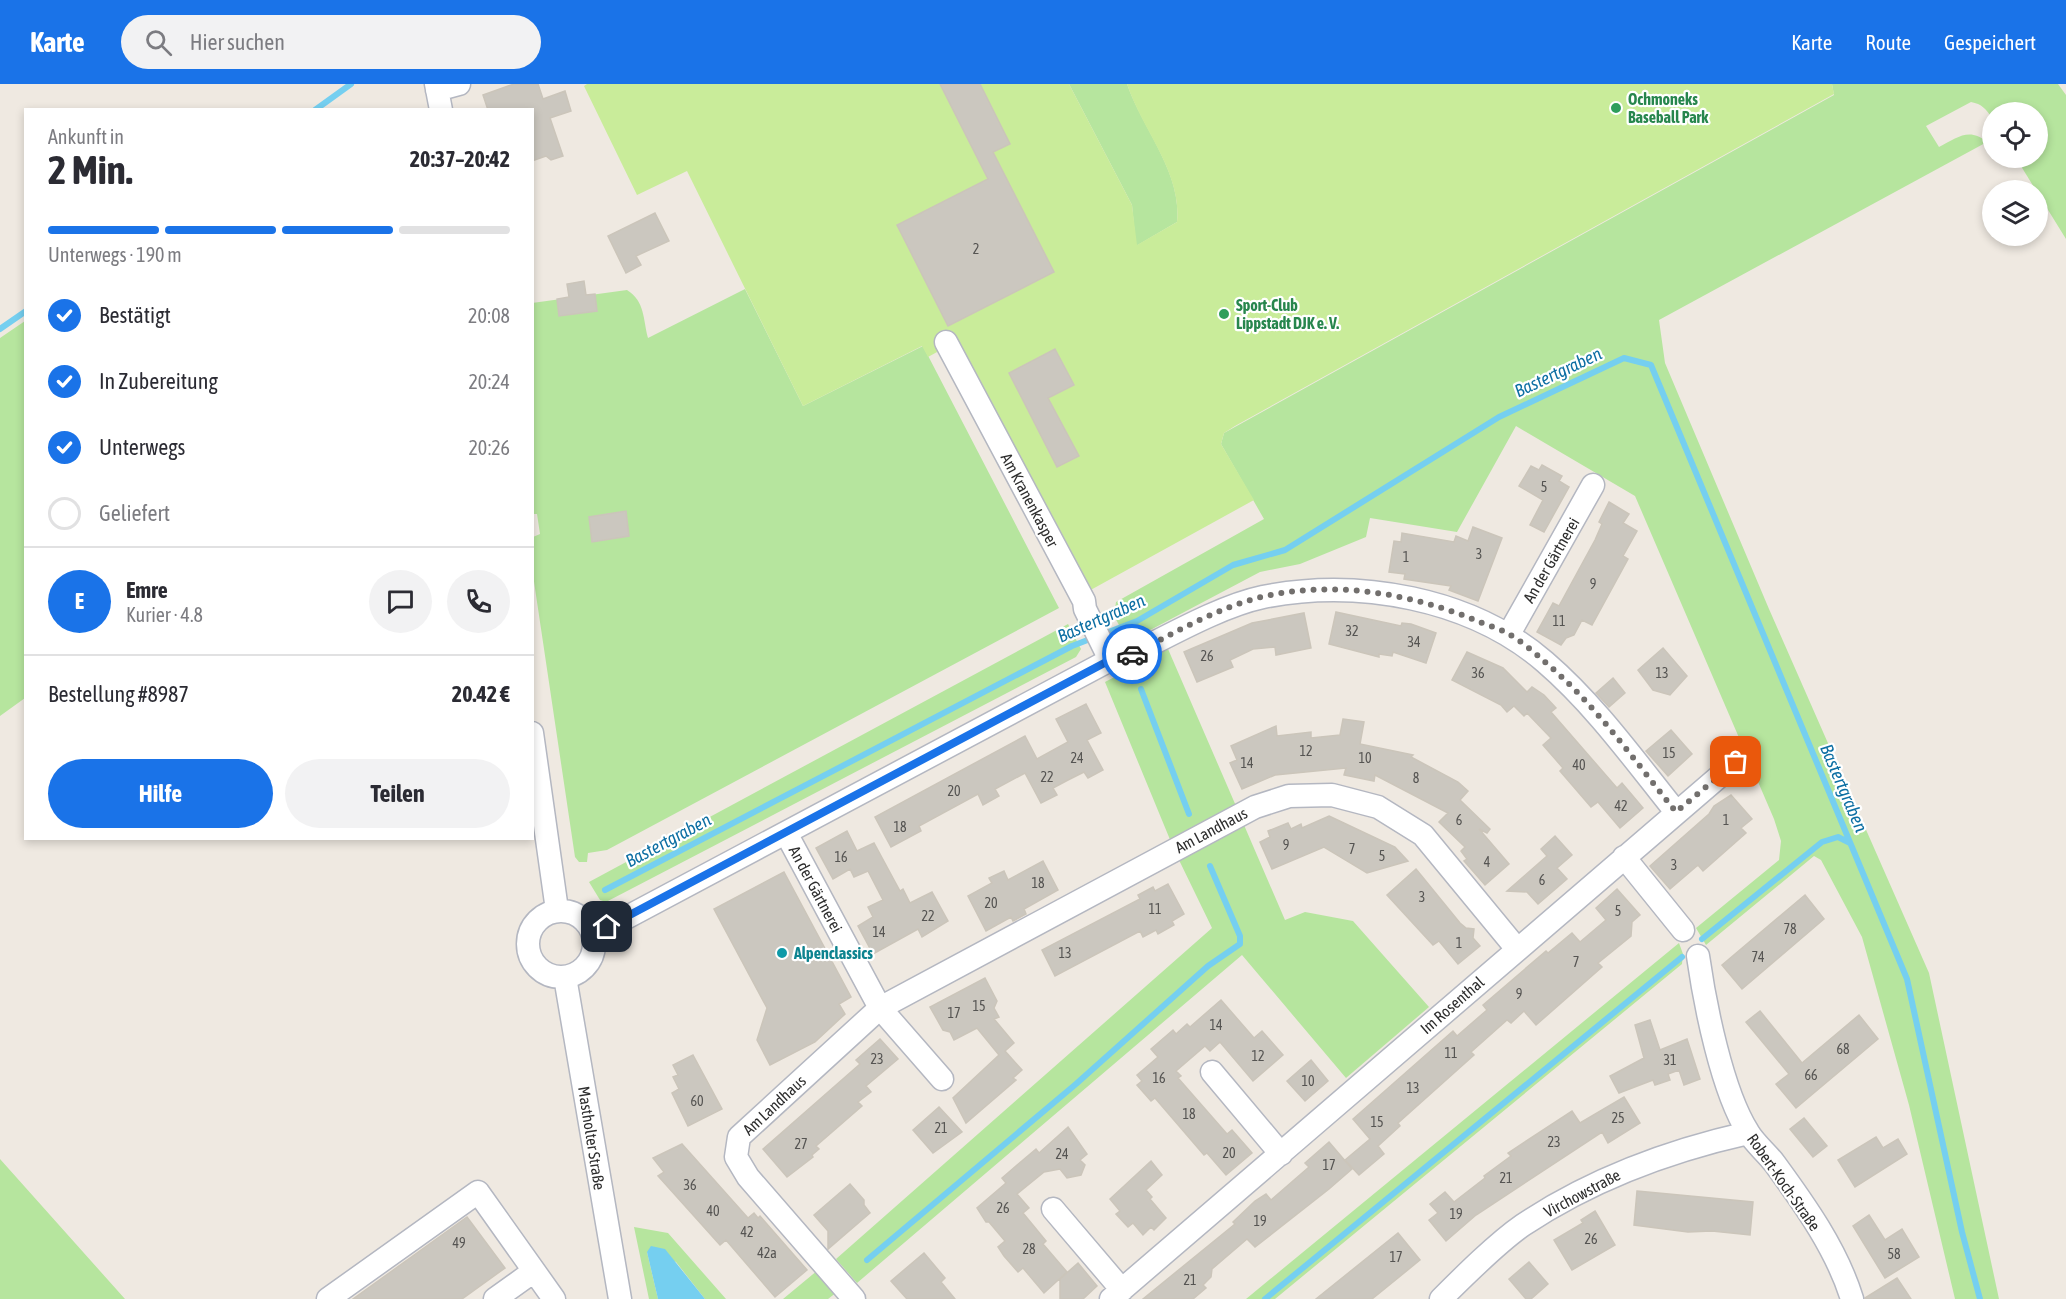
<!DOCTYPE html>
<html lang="de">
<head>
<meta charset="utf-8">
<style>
	body { margin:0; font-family:"Asap Condensed",sans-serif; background:#f2f2f3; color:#2b2b33; height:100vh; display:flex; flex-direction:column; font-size:22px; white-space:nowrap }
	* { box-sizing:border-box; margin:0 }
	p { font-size:20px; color:#7c7c81 }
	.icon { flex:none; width:33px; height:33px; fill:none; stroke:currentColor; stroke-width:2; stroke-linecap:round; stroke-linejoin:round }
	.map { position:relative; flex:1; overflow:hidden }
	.sheet { position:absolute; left:24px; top:24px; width:510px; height:732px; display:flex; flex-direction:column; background:#fff; border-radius:0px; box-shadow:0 3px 9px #0003 }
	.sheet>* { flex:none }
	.fabs { position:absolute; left:1982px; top:18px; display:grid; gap:12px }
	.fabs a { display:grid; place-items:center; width:66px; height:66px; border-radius:50%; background:#fff; box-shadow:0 3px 9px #0003; font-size:30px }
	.pin { position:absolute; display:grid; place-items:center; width:51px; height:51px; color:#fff; margin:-26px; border-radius:12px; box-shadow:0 3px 9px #0006 }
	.courier { position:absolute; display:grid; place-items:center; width:60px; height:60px; margin:-30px; border:4px solid #1a73e8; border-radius:50%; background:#fff; color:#222; box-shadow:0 2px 8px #0007 }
	.summary em { font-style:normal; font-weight:700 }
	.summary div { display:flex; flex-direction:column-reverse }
	.summary { display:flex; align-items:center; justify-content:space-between; height:102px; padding:0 24px }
	h1 { font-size:39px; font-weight:700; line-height:45px }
	.bar { display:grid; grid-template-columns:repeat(4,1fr); gap:9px 6px; align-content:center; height:72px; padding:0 24px }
	.bar i { height:8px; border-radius:4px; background:#e1e1e2 }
	.bar .current { background:#1a73e8 }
	.bar p { grid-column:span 4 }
	.line { display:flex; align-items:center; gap:15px; padding:0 24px; border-top:2px solid #e1e1e2 }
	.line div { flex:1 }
	.round { display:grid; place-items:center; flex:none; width:63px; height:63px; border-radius:32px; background:#f2f2f3 }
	ol { padding:0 24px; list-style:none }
	li { display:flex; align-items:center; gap:18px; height:66px }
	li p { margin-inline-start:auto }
	li .icon { padding:6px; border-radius:50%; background:#1a73e8; color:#fff; stroke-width:4 }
	li:last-child { color:#7c7c81 }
	li i { width:33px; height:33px; border:3px solid #e1e1e2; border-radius:50% }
	.button { display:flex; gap:12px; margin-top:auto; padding:12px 24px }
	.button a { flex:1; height:69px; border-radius:36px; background:#1a73e8; color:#fff; font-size:24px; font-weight:700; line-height:69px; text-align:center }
	.button a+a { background:#f2f2f3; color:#2b2b33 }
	header { display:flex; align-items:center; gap:36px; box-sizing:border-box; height:84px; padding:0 30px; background:#1a73e8; color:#fff }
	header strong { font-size:28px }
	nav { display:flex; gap:33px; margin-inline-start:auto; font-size:21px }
	.search { width:420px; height:54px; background:#f2f2f3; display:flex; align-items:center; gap:15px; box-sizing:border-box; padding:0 21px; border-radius:33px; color:#7c7c81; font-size:22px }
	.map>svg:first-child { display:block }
	.green { fill:#b6e59e }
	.pitch { fill:#c9ec9a }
	.water { fill:#75cff0 }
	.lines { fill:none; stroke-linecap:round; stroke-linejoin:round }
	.stream { stroke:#75cff0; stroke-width:6 }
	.building { fill:#cbc7bf; stroke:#cbc5ba; stroke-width:1.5 }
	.minor-casing { stroke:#b4b7c1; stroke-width:25 }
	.minor { stroke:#fff; stroke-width:22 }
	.done { stroke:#726f6d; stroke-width:6; stroke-dasharray:0 10.8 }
	.route { stroke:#1a73e8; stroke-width:8 }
	.leisure-dot { fill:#2e9e5b; stroke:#fff; stroke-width:2 }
	.culture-dot { fill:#0f9aa8; stroke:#fff; stroke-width:2 }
	.labels { text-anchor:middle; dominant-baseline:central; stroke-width:4.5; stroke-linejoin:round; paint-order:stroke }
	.number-label { font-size:14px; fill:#555452 }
	.leisure-label { font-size:16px; font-weight:bold; fill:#27864d; stroke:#fff; text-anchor:start }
	.street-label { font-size:16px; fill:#2e2e2e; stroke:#fff }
	.culture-label { font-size:16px; font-weight:bold; fill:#0d838f; stroke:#fff; text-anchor:start }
	.water-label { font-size:18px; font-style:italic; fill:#0d6fa3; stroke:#fff }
</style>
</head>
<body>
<header>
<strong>Karte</strong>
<div class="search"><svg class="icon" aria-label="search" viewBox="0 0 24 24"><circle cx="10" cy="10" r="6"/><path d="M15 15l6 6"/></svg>Hier suchen</div>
<nav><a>Karte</a><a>Route</a><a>Gespeichert</a></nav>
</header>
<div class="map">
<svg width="2066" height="1215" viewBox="0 0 2066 1215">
	<rect width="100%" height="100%" fill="#efe9e1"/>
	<path class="green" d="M1069 0H1127C1143 46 1182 88 1177 138L1136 162 1132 121Z
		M1832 0H2058L2066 11V155L2016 74H2037V28H1992V34C1986 25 1982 20 1971 18L1926 42 1939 63C1957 54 1969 43 1987 58L1659 236 1665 279 1769 525 1929 889 1999 1215H1955L1909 1021 1862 853 1821 776 1814 772 1706 861 1696 844 1779 776 1781 757 1774 735 1635 412 1516 342 1457 448 1370 434 1366 453 1300 480 1260 488 1137 553 1124 550 1114 532 1116 518 1264 435 1221 360 1224 349 1834 11Z
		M745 205 803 322 923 262 1059 524 607 766 588 769 587 778H579L575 773 533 491V453L540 450 537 430H532V219L627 206C645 217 643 235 648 254Z
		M25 237V614L0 632V254Z
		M1068 540 1081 565 1076 573 606 818 600 816 589 798Z
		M1168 565 1236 722 1171 758 1105 598Z
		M1244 741 1285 836 1305 828 1353 837 1429 923 1346 994 1242 871 857 1199 836 1175 1212 844 1179 776Z
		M1679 859 1683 870 1682 880 1275 1215H1246Z
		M0 1075 125 1215H0Z
		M634 1143 668 1149 726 1215H705L676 1178 647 1168 658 1215H649Z
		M818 1186 837 1208 828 1215H783Z"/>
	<path class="pitch" d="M587 0H1069L1132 121 1137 161 1177 138C1182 88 1142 46 1127 0H1832L1834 10 1235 342 1224 349 1221 360 1254 416 1087 508 957 257 928 273 922 262 803 322 687 87 637 111 584 2Z"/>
	<path class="water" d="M651 1162 665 1165 705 1215H658L647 1168Z"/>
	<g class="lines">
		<path class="stream" d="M315 26 351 0
			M0 245 26 227
			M1141 605 1189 730
			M605 806 1072 562 1137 537 1233 481 1285 466 1499 333 1624 274 1651 281 1907 895 1962 1148 1980 1215
			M1702 855 1822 758 1838 753 1850 759
			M867 1176 1076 1000 1208 882 1240 860V852L1210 782
			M1265 1215 1682 873"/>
	</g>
	<path class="building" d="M514 0H538L543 15 565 7 571 27 550 34 563 72 551 76 546 72 532 77V26H488L483 11Z
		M940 0H980L1010 60 993 68 1054 188 948 242 897 141 988 95Z
		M655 129 669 157 636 172 641 181 626 189 608 152Z
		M584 197 586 211 595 210 597 227 559 232 557 215 569 213 567 200Z
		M1055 265 1074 301 1048 314 1079 372 1057 383 1009 289Z
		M1542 381 1562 392 1559 397 1569 403 1544 448 1530 441 1543 416 1519 402 1531 382 1539 386Z
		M1609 418 1629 430 1623 439 1637 447 1623 472 1628 475 1592 541 1582 536 1574 551 1566 554 1561 561 1537 548 1553 519 1559 522 1595 456 1602 440 1599 438Z
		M626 427 629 452 592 458 589 433Z
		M1473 443 1502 454 1478 517 1449 506 1451 502 1404 495 1405 490 1389 488 1394 457 1401 458 1402 449 1454 458 1456 452 1468 457Z
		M1336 528 1401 542 1402 539 1411 540 1436 549 1426 579 1393 568 1392 572 1379 570V573L1329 560Z
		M1304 529 1311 564 1276 571 1275 563 1253 565 1230 576 1233 583 1197 598 1184 568 1252 539Z
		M1663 564 1687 592 1670 611 1653 606 1638 586Z
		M1467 568 1503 584 1527 608 1532 603 1544 611 1556 624 1551 628 1617 704 1622 699 1643 724 1620 744 1598 718 1591 723 1560 687 1563 684 1543 661 1551 654 1527 629 1524 632 1514 622 1507 628 1501 621 1452 596Z
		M1613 594 1625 609 1609 623 1596 609Z
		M1086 620 1101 649 1087 656 1103 686 1088 694 1084 688 1068 696 1053 704 1057 711 1041 719 1025 689 995 705 999 712 983 721 978 710 919 742 921 747 891 763 875 733 1025 652 1037 675 1068 658 1056 635Z
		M1343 635 1364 638 1360 660 1413 671 1411 673 1458 698 1468 707 1460 716 1490 745 1487 749 1479 745 1509 780 1485 801 1464 777 1467 775 1461 767 1465 763 1439 738 1448 729 1375 691 1374 697 1344 691 1346 684 1275 691 1242 705 1230 679 1237 676 1231 662 1276 642 1277 652 1311 648V654L1340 651Z
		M1671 646 1692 670 1668 692 1646 667Z
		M1731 711 1752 735 1741 744 1746 749 1703 787 1698 781 1670 805 1650 782 1709 730 1714 722Z
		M1329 732 1395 763 1408 777 1367 789 1324 763 1272 785 1260 758 1270 753 1268 747 1288 739 1291 745 1301 740 1302 744Z
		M847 747 857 767 874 759 900 807 903 805 910 819 932 808 948 837 922 853 918 845 873 870 858 842 873 833 868 823 883 816 868 787 854 793 850 785 833 795 816 764Z
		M1555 752 1572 771 1557 784 1567 795 1538 820 1527 808 1507 807 1547 772 1541 765Z
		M1043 777 1058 806 1024 825 1026 830 1013 837 1011 833 986 847 968 812 992 799 989 794 1004 787 1008 796Z
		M1416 785 1460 839 1466 844 1474 845 1473 854 1480 862 1458 880 1439 857 1433 861 1387 811Z
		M784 788 851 913 839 920 845 930 815 958 770 981 757 956 767 924 714 825Z
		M1168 800 1184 830 1172 837 1174 841 1158 850 1156 846 1143 853 1140 847 1055 892 1042 866 1140 815 1138 811 1153 803 1155 807Z
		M1617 805 1640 831 1632 838 1631 852 1598 879 1602 883 1536 941 1524 927 1511 939 1507 936 1471 968 1474 971 1398 1039 1400 1042 1378 1062 1384 1070 1359 1091 1345 1076 1370 1055 1353 1035 1453 947 1457 952 1487 926 1483 921 1546 867 1548 869 1572 849 1580 858 1606 836 1596 824Z
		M1805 811 1824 835 1742 905 1722 881Z
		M985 894 997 917 994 924 999 933 994 935 1014 959 1005 967 1022 986 1013 994 1016 996 966 1039 953 1014 999 971 977 944 954 956 950 948 943 946 930 923Z
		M1221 916 1254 954 1262 947 1283 971 1253 997 1220 958 1210 967 1205 962 1176 987 1181 992 1178 994 1227 1050 1232 1046 1252 1069 1226 1091 1207 1069 1204 1071 1155 1014 1151 1017 1137 1001 1142 997 1137 991 1158 973 1151 965 1173 946 1176 950 1187 940 1190 943Z
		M1760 927 1802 979 1859 931 1878 955 1796 1024 1776 1000 1789 990 1746 938Z
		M1650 936 1660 966 1687 955 1700 995 1684 1001 1679 986 1668 990 1670 996 1655 1001 1653 996 1619 1009 1610 992 1644 974 1635 941Z
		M880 955 898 975 866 1002 871 1008 858 1018 862 1022 816 1062 819 1065 812 1071 813 1073 787 1093 763 1065 860 980 856 976Z
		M693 971 722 1025 688 1042 672 1009 679 1005 673 993 678 991 673 981Z
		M1311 976 1328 997 1305 1017 1287 997Z
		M1624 1013 1640 1039 1608 1059 1602 1048 1476 1131 1446 1157 1429 1136 1438 1129 1430 1120 1445 1108 1454 1118 1485 1094 1484 1092 1511 1072 1508 1069 1572 1027 1580 1039Z
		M939 1023 962 1048 933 1069 913 1046Z
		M1804 1034 1827 1062 1813 1073 1790 1045Z
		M1068 1043 1087 1070 1080 1076 1085 1081 1081 1091 1067 1094 1060 1085 1044 1088 1017 1110 1029 1124 1023 1129 1046 1157 1043 1160 1067 1188 1044 1209 1023 1184 1018 1188 1004 1172 998 1163 1005 1157 989 1138H986L977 1124 1006 1099 1002 1094 1036 1065 1039 1069Z
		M1876 1053 1883 1064 1898 1055 1907 1070 1855 1103 1838 1076Z
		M1329 1058 1352 1085 1329 1105 1255 1163 1247 1155 1212 1185 1211 1193 1203 1201 1206 1204 1193 1215H1143L1235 1140 1233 1138 1255 1117 1266 1110 1271 1116 1309 1083 1305 1079Z
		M682 1060 748 1134 754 1129 758 1134 760 1132 807 1186 775 1213 726 1156 720 1161 658 1092 664 1088 653 1074Z
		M1151 1077 1162 1091 1146 1106 1152 1113 1150 1115 1166 1134 1154 1146 1151 1143 1143 1151 1133 1139 1128 1143 1116 1130 1120 1127 1110 1115Z
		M850 1100 864 1116V1121L870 1129 828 1165V1147L814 1131Z
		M1637 1107 1753 1118 1750 1151 1712 1147 1688 1148 1634 1141Z
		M1595 1127 1615 1161 1572 1186 1554 1156 1583 1139 1581 1136Z
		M1869 1131 1885 1156 1902 1145 1919 1173 1885 1194 1853 1142Z
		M467 1133 505 1184 462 1215H353Z
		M1398 1149 1420 1176 1372 1215H1316Z
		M924 1169 945 1194 941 1198 955 1215H907L891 1197Z
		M1529 1178 1548 1200 1531 1215H1526L1509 1195Z
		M1078 1179 1097 1202 1083 1215H1060V1195Z
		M1897 1194 1911 1215H1865V1214Z"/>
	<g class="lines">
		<g class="minor-casing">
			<path id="minor" d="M436 0 441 26
				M437 6 459 0
				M946 258 1084 517 1085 525 1110 576
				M1509 550 1593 401
				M532 649 557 826
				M786 749 880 924 942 995
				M1624 773 1683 846
				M528 860a33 33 0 1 1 66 0a33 33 0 1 1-66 0Z
				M593 849 620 837 1110 576 1126 573C1165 554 1220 522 1263 513 1358 494 1471 514 1545 578 1595 621 1635 677 1676 728
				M1698 872C1705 921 1722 1007 1748 1048 1755 1060 1767 1069 1775 1080 1805 1121 1837 1166 1852 1215
				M565 893 620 1215
				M1212 988 1281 1070
				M1053 1125 1122 1206
				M328 1215 478 1108 554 1215
				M495 1215 534 1187
				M854 1215 748 1093 736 1073 739 1053 880 924 1255 723 1289 712 1332 711 1378 723 1423 751 1517 865
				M1111 1215 1736 678
				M1441 1215C1464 1192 1497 1159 1523 1141 1592 1095 1668 1067 1748 1049"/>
		</g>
		<use href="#minor" class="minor"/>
	</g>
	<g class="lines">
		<path class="done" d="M1132 570C1173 550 1217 524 1261 513 1333 496 1408 509 1475 536 1486 541 1499 544 1509 550 1521 557 1534 568 1545 578 1595 620 1635 677 1676 728L1736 678"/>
		<path class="route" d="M607 843 1110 576 1132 570"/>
	</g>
	<g class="leisure-dot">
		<circle cx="1616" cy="24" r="6"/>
		<circle cx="1224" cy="230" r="6"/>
	</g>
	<circle class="culture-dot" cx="782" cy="869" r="6"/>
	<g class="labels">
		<g class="number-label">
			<text x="976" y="165">2</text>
			<text x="1544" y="403">5</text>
			<text x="1479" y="470">3</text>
			<text x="1406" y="473">1</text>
			<text x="1593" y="500">9</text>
			<text x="1559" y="537">11</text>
			<text x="1352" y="547">32</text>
			<text x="1414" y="558">34</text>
			<text x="1207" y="572">26</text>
			<text x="1478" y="589">36</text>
			<text x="1662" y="589">13</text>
			<text x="1306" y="667">12</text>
			<text x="1669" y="669">15</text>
			<text x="1077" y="674">24</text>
			<text x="1365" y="674">10</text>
			<text x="1247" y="679">14</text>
			<text x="1579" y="681">40</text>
			<text x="1047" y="693">22</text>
			<text x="1416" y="694">8</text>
			<text x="954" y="707">20</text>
			<text x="1621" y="722">42</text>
			<text x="1459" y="736">6</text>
			<text x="1726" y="736">1</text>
			<text x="900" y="743">18</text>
			<text x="1286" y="761">9</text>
			<text x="1352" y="765">7</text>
			<text x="1382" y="772">5</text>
			<text x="841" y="773">16</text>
			<text x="1487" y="778">4</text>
			<text x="1674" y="781">3</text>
			<text x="1542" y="796">6</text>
			<text x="1038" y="799">18</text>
			<text x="1422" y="813">3</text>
			<text x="991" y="819">20</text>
			<text x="1155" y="825">11</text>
			<text x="1618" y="827">5</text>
			<text x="928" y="832">22</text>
			<text x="1790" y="845">78</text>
			<text x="879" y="848">14</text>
			<text x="1459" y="859">1</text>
			<text x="1065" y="869">13</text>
			<text x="1758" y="873">74</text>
			<text x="1576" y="878">7</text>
			<text x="1519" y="910">9</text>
			<text x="979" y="922">15</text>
			<text x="954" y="929">17</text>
			<text x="1216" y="941">14</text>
			<text x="1843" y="965">68</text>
			<text x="1451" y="969">11</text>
			<text x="1258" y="972">12</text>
			<text x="877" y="975">23</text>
			<text x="1670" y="976">31</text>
			<text x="1811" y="991">66</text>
			<text x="1159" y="994">16</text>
			<text x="1308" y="997">10</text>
			<text x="1413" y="1004">13</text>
			<text x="697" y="1017">60</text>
			<text x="1189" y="1030">18</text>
			<text x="1618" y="1034">25</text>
			<text x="1377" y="1038">15</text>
			<text x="941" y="1044">21</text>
			<text x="1554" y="1058">23</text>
			<text x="801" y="1060">27</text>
			<text x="1229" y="1069">20</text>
			<text x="1062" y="1070">24</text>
			<text x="1329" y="1081">17</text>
			<text x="1506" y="1094">21</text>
			<text x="690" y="1101">36</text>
			<text x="1003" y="1124">26</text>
			<text x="713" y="1127">40</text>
			<text x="1456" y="1130">19</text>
			<text x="1260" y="1137">19</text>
			<text x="747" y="1148">42</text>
			<text x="1591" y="1155">26</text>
			<text x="459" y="1159">49</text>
			<text x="1029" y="1165">28</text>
			<text x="767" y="1169">42a</text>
			<text x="1894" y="1170">58</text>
			<text x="1396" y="1173">17</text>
			<text x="1190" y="1196">21</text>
		</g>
		<g class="leisure-label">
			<text x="1628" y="15">Ochmoneks<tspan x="1628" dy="18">Baseball Park</tspan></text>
			<text x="1236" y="221">Sport-Club<tspan x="1236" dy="18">Lippstadt DJK e. V.</tspan></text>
		</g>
		<g class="street-label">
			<text transform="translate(1030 416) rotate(62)">Am Kranenkasper</text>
			<text transform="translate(1551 476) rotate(-60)">An der Gärtnerei</text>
			<text transform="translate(1211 746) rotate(-28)">Am Landhaus</text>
			<text transform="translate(816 805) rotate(62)">An der Gärtnerei</text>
			<text transform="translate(1452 921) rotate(-41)">Im Rosenthal</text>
			<text transform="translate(774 1021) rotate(-43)">Am Landhaus</text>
			<text transform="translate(592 1054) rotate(81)">Mastholter Straße</text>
			<text transform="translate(1784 1098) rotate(55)">Robert-Koch-Straße</text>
			<text transform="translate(1582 1109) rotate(-28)">Virchowstraße</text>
		</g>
		<g class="culture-label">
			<text x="794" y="869">Alpenclassics</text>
		</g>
		<g class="water-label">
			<text transform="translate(1558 288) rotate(-25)">Bastertgraben</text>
			<text transform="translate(1101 534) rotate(-24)">Bastertgraben</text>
			<text transform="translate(1844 704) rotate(67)">Bastertgraben</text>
			<text transform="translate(668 756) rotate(-28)">Bastertgraben</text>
		</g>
	</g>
</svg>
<div class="fabs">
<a><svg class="icon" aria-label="locate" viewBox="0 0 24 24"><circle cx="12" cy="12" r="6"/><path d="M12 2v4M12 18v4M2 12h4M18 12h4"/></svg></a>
<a><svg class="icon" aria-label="layers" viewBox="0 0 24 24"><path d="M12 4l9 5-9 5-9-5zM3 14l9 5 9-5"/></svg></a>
</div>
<div class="pin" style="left:1736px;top:678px;background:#ea580c"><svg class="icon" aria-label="bag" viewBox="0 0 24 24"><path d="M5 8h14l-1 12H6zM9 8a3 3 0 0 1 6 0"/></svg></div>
<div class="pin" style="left:607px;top:843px;background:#1f2937"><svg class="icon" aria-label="home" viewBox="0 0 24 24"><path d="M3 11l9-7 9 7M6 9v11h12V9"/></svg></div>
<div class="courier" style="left:1132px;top:570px"><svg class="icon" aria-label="car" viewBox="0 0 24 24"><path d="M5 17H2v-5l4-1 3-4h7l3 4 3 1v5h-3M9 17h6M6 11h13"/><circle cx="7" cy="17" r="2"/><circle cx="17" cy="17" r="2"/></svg></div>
<section class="sheet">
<div class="summary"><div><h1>2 Min.</h1><p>Ankunft in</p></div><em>20:37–20:42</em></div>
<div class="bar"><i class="current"></i><i class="current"></i><i class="current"></i><i></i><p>Unterwegs · 190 m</p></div>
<ol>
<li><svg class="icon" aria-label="check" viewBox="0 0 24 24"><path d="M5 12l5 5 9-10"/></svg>Bestätigt<p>20:08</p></li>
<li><svg class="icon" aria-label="check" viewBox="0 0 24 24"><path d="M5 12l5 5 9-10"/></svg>In Zubereitung<p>20:24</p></li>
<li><svg class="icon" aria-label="check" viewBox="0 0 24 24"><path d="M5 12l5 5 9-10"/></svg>Unterwegs<p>20:26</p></li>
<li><i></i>Geliefert</li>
</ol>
<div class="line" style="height:108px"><b class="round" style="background:#1a73e8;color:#fff">E</b><div><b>Emre</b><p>Kurier · 4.8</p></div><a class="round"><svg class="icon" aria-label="chat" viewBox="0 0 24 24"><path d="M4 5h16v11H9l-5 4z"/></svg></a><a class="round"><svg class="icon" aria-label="phone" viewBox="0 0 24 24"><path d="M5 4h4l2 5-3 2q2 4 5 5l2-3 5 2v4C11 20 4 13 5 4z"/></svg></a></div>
<div class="line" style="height:78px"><div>Bestellung #8987</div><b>20.42 €</b></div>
<div class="button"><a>Hilfe</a><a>Teilen</a></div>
</section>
</div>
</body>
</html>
